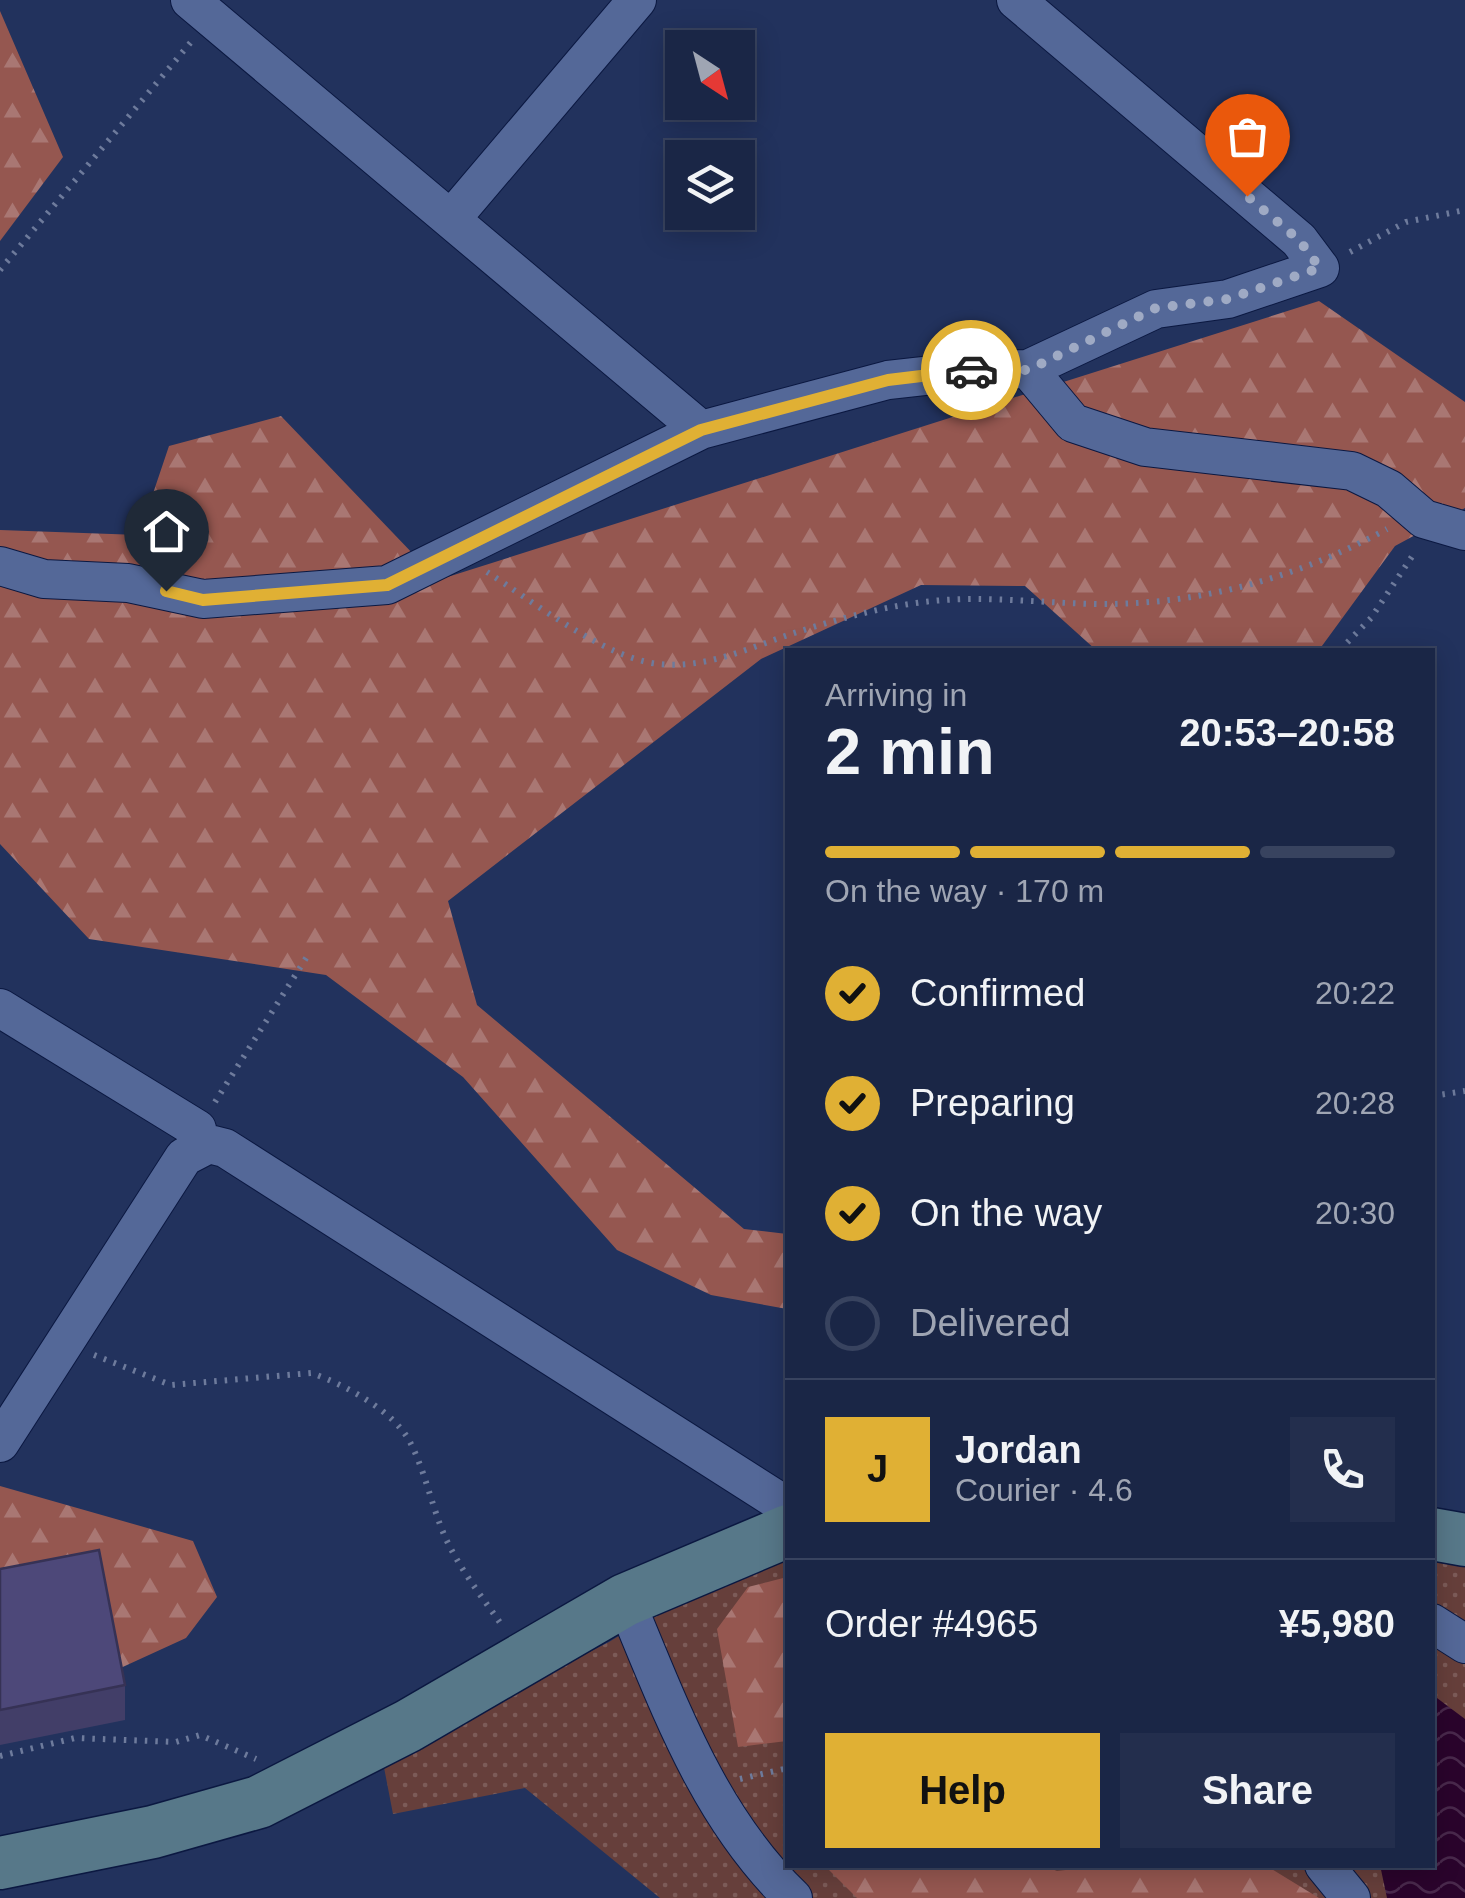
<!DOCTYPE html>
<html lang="en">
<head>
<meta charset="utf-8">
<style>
	body { margin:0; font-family:Arial,sans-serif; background:#232e4d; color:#f1f3f6; height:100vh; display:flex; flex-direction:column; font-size:38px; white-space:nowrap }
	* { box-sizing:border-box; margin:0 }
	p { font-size:32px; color:#9fa5b3 }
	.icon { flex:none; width:55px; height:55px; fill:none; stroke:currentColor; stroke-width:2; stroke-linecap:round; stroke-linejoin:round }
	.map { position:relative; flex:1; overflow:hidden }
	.sheet { position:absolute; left:785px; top:648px; width:650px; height:1220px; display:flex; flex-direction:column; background:#1a2646; border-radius:0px; box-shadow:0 5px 25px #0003,0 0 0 2px #38435f }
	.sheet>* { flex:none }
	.needle { width:65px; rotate:144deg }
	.fabs { position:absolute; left:665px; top:30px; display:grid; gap:20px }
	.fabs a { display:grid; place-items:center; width:90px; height:90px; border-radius:0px; background:#1a2646; box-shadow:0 5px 25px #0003,0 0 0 2px #38435f; font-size:50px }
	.pin { position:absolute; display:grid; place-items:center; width:85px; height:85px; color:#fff; margin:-102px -42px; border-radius:50% 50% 50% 0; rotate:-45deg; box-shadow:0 0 10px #0007 }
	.pin .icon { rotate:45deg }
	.courier { position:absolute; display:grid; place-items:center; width:100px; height:100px; margin:-50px; border:8px solid #e0b034; border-radius:50%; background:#fff; color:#222; box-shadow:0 2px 12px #0007 }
	.headline em { font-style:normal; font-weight:700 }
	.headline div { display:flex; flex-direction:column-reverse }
	.headline { display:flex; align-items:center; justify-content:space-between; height:170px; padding:0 40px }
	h1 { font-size:65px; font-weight:700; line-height:75px }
	.bar { display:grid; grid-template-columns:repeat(4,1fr); gap:15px 10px; align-content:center; height:120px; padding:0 40px }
	.bar i { height:12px; border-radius:8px; background:#38435f }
	.bar .selected { background:#e0b034 }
	.bar p { grid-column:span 4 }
	.line { display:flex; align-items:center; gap:25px; padding:0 40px; border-top:2px solid #38435f }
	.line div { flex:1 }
	.round { display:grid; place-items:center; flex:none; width:105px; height:105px; border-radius:0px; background:#232e4d }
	ol { padding:0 40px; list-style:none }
	li { display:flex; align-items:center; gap:30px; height:110px }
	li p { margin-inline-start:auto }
	li .icon { padding:10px; border-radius:50%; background:#e0b034; color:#111; stroke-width:4 }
	li:last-child { color:#9fa5b3 }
	li i { width:55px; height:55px; border:5px solid #38435f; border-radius:50% }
	.primary-button { display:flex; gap:20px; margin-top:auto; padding:20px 40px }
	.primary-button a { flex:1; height:115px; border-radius:0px; background:#e0b034; color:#111; font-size:40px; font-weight:700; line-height:115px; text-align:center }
	.primary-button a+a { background:#232e4d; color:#f1f3f6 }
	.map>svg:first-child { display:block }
	.green { fill:url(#green-dots) }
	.forest { fill:url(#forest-firs) }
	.water { fill:url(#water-waves) }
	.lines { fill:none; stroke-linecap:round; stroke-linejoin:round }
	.street-casing { stroke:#0b1841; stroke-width:40 }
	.secondary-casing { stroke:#0b1841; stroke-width:55 }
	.path { stroke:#6e7b9c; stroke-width:6; stroke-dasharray:2.5 8; stroke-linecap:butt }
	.street { stroke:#546898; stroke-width:38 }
	.secondary { stroke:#577889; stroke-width:52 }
	.wall { fill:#423e68 }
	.building { fill:#4d4879; stroke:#363255; stroke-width:2.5 }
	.done { stroke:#9faac4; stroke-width:10; stroke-dasharray:0 18 }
	.route { stroke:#e0b034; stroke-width:12 }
</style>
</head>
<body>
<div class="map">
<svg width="1465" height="1898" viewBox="0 0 1465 1898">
	<defs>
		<pattern id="green-dots" width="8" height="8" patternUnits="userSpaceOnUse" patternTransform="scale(2.5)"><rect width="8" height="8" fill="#663f3b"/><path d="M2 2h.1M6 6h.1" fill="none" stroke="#7c5b58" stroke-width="1.8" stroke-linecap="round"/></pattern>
		<pattern id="forest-firs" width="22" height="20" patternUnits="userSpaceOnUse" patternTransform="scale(2.5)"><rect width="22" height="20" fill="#955750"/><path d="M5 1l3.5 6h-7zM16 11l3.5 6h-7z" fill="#a97773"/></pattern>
		<pattern id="water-waves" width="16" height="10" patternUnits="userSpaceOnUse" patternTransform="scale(2.5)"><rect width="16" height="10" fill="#2a042c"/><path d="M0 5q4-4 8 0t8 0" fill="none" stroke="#49294c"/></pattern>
	</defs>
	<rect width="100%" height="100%" fill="#22325d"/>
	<path class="green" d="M1433 1549 1465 1555V1898H660L525 1788 393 1814 382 1757 609 1642 689 1593 787 1558 788 1865H1432Z"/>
	<path class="forest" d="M0 11 63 157 0 241Z
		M1319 301 1465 402V508L1395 546 1319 650H1096L1025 586 921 585 761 659 448 901 477 1005 744 1229 787 1234V1309L711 1295 617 1250 463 1077 326 975 89 939 0 844V530L139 535 169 446 281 416 438 580Z
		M0 1486 193 1541 217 1597 186 1638 55 1698 0 1712Z
		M787 1577V1741L738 1747 717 1629 748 1587Z
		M824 1865H1042L1057 1871 1109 1865H1265L1319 1898H857Z"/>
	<path class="water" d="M1433 1695 1465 1719V1898H1387L1380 1865H1432Z"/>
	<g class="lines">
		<g class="street-casing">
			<path id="street" d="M190 0 701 430
				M452 218 637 0
				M1028 369 1073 423 1145 447 1352 471 1389 489 1424 519 1465 531
				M0 566 44 579 128 583 203 599 387 585 701 430 888 380 978 370 1028 369 1156 309 1228 299 1320 268 1299 240 1016 0
				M0 1008 197 1129 201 1145
				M0 1443 184 1157 209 1144 225 1148 788 1507
				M625 1600C670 1707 708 1816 793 1898
				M1432 1623 1465 1644
				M1324 1865 1351 1898"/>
		</g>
		<g class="secondary-casing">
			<path id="secondary" d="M1432 1534 1465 1540
				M0 1863 153 1832 259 1802 408 1726 625 1600 788 1531"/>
		</g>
		<path class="path" d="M1350 252 1406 222 1465 210
			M0 270 191 42
			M487 572C532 601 606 659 659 664 705 669 749 648 791 634 832 621 873 609 916 603 977 594 1036 603 1097 604 1200 605 1297 578 1387 529
			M1340 650 1371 618 1415 552
			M1432 1096 1465 1091
			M215 1102 308 955
			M94 1355 171 1385 311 1373C344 1384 396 1412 411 1444 426 1474 432 1508 446 1539 460 1569 482 1597 501 1624
			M0 1756 75 1738 176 1742 200 1735 256 1759
			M740 1779 788 1768"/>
		<use href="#street" class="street"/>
		<use href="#secondary" class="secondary"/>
	</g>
	<path class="wall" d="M0 1569 125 1685V1720L0 1745Z"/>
	<path class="building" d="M99 1550 125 1685 0 1710V1569Z"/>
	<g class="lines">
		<path class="done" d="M971 370H1028L1156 308 1228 299 1320 268 1299 240 1247 196"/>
		<path class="route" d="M166 591 203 600 387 585 701 430 888 380 971 370"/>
	</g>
</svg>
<div class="fabs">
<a><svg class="needle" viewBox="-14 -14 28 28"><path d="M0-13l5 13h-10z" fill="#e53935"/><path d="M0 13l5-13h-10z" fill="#9fa5b3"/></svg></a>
<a><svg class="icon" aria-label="layers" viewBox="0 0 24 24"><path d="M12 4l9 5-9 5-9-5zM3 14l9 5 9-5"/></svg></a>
</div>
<div class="pin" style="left:1247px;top:196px;background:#ea580c"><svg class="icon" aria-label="bag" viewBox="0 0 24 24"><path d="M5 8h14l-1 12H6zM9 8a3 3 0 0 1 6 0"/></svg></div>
<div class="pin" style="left:166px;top:591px;background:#1f2937"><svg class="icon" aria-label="home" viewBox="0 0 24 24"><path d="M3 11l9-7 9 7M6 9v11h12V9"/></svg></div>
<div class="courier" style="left:971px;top:370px"><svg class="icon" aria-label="car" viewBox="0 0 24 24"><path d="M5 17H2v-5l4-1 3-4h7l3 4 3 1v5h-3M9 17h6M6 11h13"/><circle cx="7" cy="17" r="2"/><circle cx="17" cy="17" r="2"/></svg></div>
<section class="sheet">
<div class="headline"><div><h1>2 min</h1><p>Arriving in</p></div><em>20:53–20:58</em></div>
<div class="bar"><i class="selected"></i><i class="selected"></i><i class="selected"></i><i></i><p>On the way · 170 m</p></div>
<ol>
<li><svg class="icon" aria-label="check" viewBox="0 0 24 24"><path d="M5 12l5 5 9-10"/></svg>Confirmed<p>20:22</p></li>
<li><svg class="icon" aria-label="check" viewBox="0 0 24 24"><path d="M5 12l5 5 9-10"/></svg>Preparing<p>20:28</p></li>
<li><svg class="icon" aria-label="check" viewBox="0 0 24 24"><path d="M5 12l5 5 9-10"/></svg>On the way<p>20:30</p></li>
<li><i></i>Delivered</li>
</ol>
<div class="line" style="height:180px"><b class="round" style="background:#e0b034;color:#111">J</b><div><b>Jordan</b><p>Courier · 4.6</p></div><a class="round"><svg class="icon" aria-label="phone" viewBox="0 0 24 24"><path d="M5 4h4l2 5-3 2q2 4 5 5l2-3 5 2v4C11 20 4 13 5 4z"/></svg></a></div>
<div class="line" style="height:130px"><div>Order #4965</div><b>¥5,980</b></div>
<div class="primary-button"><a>Help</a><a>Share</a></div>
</section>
</div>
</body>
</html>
